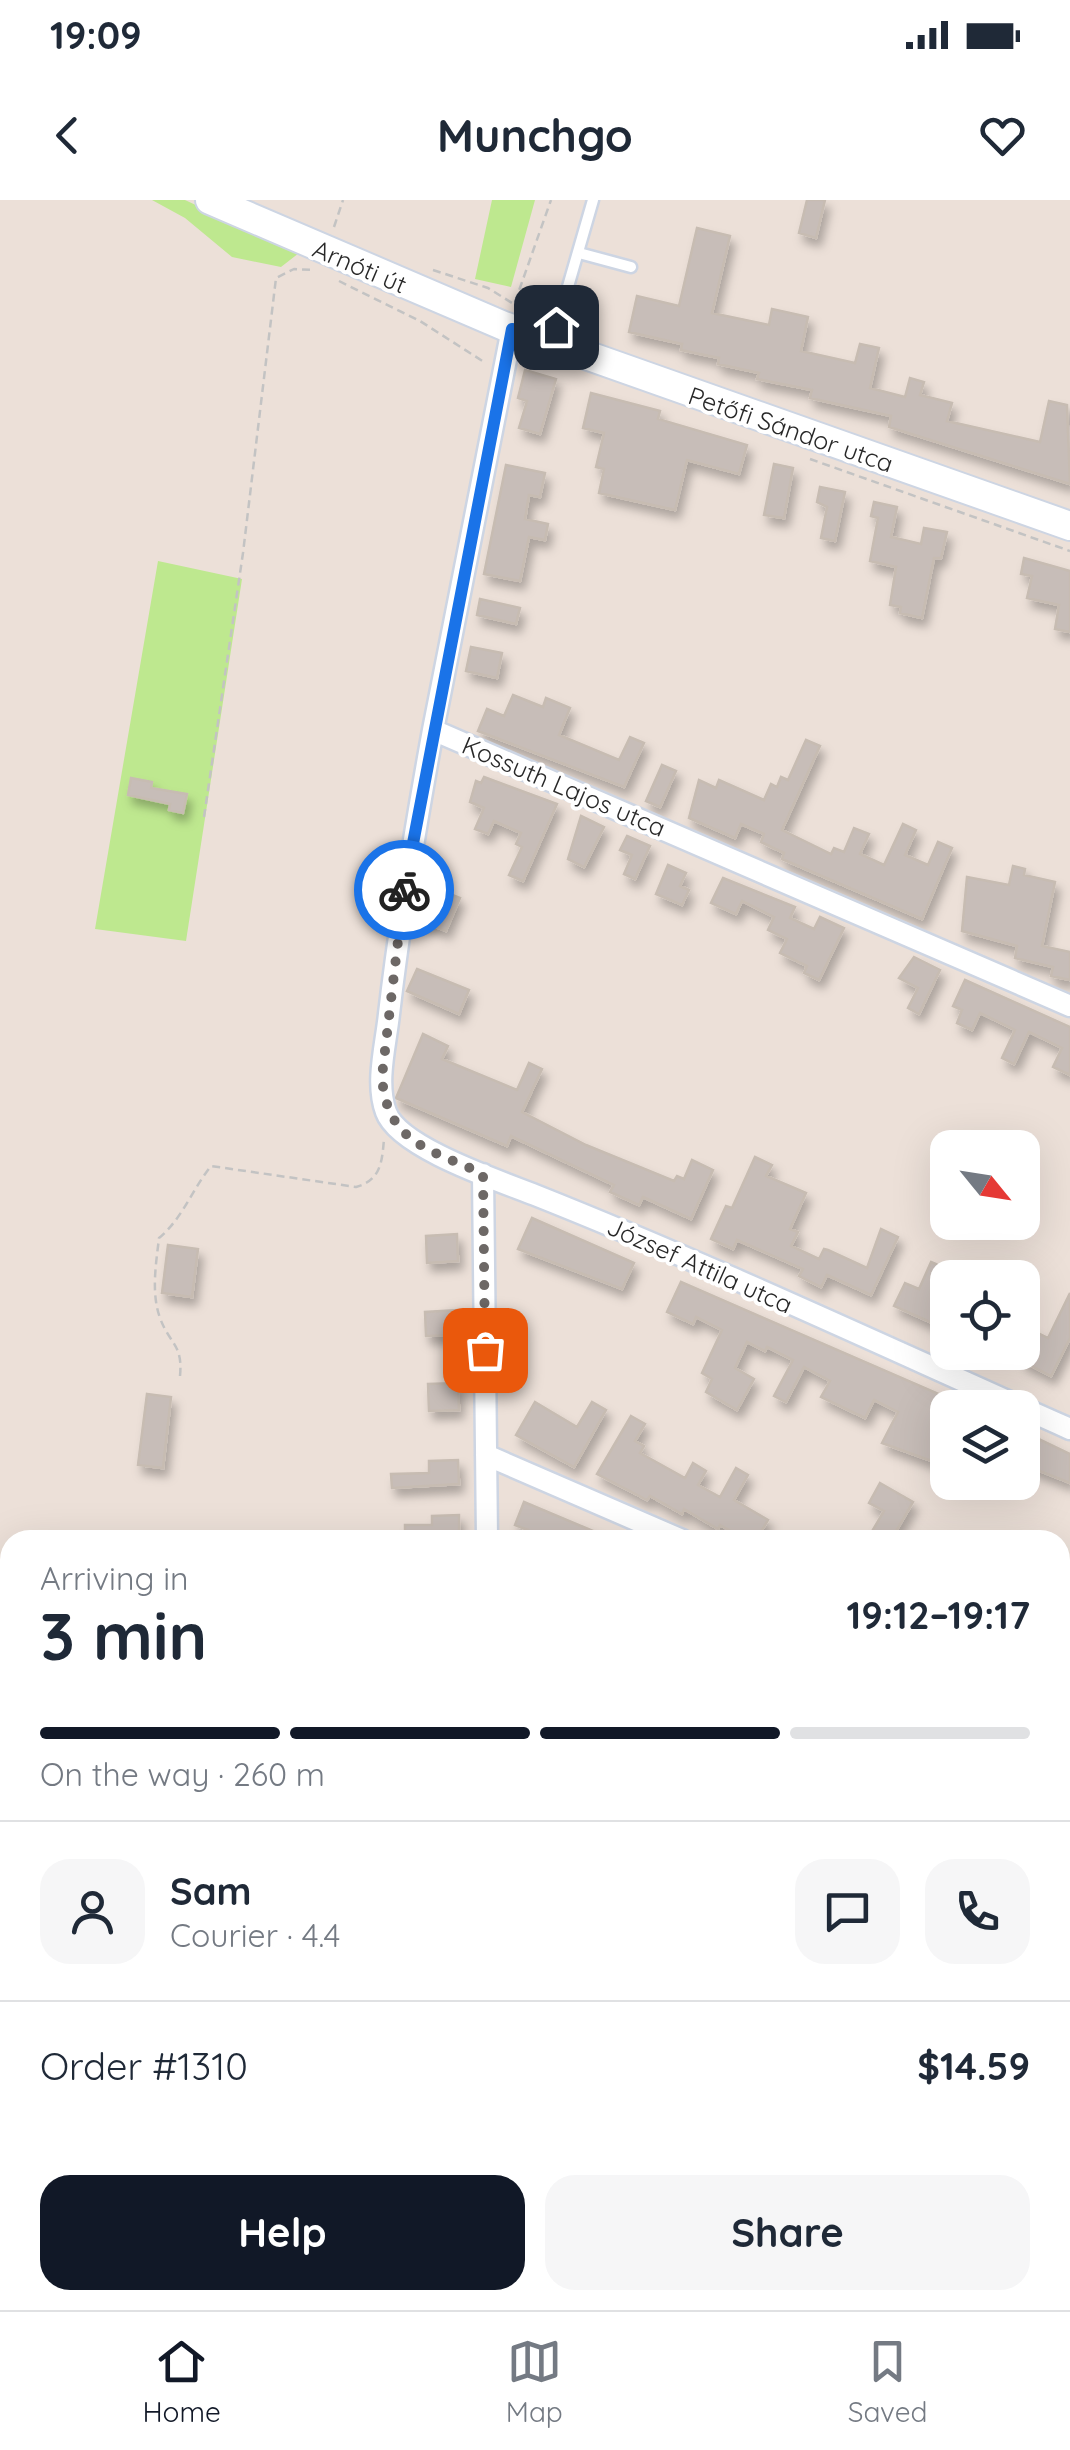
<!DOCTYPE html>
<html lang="en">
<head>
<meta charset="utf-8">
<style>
	body { margin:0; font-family:Quicksand,sans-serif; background:#f6f6f7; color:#1f2937; height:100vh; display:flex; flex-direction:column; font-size:38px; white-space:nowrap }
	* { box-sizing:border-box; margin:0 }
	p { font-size:32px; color:#747a83 }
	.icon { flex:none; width:55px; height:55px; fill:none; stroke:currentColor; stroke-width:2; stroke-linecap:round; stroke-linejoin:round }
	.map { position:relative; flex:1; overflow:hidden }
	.side { position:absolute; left:0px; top:1330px; width:1070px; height:780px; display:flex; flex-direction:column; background:#fff; border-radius:30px 30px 0 0; box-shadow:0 10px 40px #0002 }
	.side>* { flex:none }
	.needle { width:65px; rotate:120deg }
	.tools { position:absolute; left:930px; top:930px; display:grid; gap:20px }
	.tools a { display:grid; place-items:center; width:110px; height:110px; border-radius:20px; background:#fff; box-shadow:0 10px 40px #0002; font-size:50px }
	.pin { position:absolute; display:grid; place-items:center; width:85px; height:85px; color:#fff; margin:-42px; border-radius:20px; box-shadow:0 5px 15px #0006 }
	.courier { position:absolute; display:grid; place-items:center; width:100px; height:100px; margin:-50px; border:8px solid #1a73e8; border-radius:50%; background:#fff; color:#222; box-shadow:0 2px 12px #0007 }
	.summary em { font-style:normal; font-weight:700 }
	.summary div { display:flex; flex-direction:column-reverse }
	.summary { display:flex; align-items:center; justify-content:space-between; height:170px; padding:0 40px }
	h1 { font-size:65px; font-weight:700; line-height:75px }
	.bar { display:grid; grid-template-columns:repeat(4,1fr); gap:15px 10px; align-content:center; height:120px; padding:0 40px }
	.bar i { height:12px; border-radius:8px; background:#e0e1e3 }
	.bar .active { background:#111827 }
	.bar p { grid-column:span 4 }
	.line { display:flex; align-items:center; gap:25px; padding:0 40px; border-top:2px solid #e0e1e3 }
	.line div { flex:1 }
	.round { display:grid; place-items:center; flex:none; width:105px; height:105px; border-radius:30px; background:#f6f6f7 }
	.action { display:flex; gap:20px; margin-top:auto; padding:20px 40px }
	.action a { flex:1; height:115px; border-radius:30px; background:#111827; color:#fff; font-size:40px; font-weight:700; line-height:115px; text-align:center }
	.action a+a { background:#f6f6f7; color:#1f2937 }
	.status { display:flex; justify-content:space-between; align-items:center; height:70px; padding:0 50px; background:#fff; direction:ltr }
	.status svg { height:28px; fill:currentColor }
	header { display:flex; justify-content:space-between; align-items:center; height:130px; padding:0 40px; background:#fff; font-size:45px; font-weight:700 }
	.menu { display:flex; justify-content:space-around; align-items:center; height:140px; border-top:2px solid #e0e1e3; background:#fff; font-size:28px; color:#747a83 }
	.menu a { display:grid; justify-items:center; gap:5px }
	.menu .active { color:#111827 }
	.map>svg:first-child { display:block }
	.green { fill:#bee88f }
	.building { fill:#c7bdb8; stroke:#c7bcb2; stroke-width:2.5; filter:url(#shadow) }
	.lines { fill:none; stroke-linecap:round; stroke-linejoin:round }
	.lane-casing { stroke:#cdd5e3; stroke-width:15 }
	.street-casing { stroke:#cdd5e3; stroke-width:25 }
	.secondary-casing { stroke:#cdd5e3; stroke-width:32 }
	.path { stroke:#c3c3c3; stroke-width:2.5; stroke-dasharray:8 5; stroke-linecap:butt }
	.lane { stroke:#fff; stroke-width:10 }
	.street { stroke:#fff; stroke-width:20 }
	.secondary { stroke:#fff; stroke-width:28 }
	.done { stroke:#6d6866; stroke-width:10; stroke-dasharray:0 18 }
	.route { stroke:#1a73e8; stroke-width:12 }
	.labels { text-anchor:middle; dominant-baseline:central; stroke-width:8; stroke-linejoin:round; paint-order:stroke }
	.street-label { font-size:25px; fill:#282828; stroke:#fff }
</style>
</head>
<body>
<div class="status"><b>19:09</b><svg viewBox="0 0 49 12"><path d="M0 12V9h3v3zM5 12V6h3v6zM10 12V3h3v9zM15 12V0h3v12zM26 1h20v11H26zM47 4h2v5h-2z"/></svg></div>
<header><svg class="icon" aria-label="back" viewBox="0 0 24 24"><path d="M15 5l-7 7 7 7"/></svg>Munchgo<svg class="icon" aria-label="heart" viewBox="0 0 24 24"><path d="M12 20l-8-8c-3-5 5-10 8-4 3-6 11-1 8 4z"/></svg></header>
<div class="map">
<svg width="1070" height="2110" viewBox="0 0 1070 2110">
	<defs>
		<filter id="shadow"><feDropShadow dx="4.5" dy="8" stdDeviation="5" flood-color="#0004"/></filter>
	</defs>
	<rect width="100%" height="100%" fill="#ece0d8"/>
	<path class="green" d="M152 0H185L299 53 281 67 232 57 185 18Z
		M492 0H535L511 87 475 79Z
		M158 361 242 379 186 741 95 729Z"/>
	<path class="building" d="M807 0H825L816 38 799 33Z
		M697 28 730 36 712 113 769 125 772 109 808 117 801 151 855 163 860 144 879 148 870 188 905 197 910 178 924 182 920 195 952 203 947 221 1040 242 1049 201 1067 205 1070 284 889 227 891 216 810 198 812 190 757 179 759 173 718 164 719 158 681 150 682 144 629 132 637 96 679 106Z
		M525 170 556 179 540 234 519 228 527 201 518 198Z
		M591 193 660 211 658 219 747 245 739 274 687 260 675 310 599 293 604 269 596 267 604 233 583 228Z
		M774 264 793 268 784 318 764 315Z
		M506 265 545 273 540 297 529 295 525 319 548 324 545 340 529 337 520 381 484 374Z
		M820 287 845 292 835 341 821 338 827 307 817 302Z
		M874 302 897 307 891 337 921 344 924 328 947 332 941 358H934L922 418 900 413 901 407 890 405 896 367 870 361 878 318 871 316Z
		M1024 358 1070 371V432L1055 429 1059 405 1027 398 1032 376 1021 374Z
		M480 399 520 408 516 424 477 415Z
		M471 447 502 453 497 478 466 471Z
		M513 495 543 507 546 498 570 508 559 535 619 560 630 537 644 543 624 587 478 531 487 509 504 516Z
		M806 540 820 546 782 630 831 654 834 648 844 652 854 628 869 634 860 654 884 665 903 624 916 630 905 655 928 665 938 642 952 648 922 719 782 659 784 653 761 642 764 634 741 624 735 638 689 618 699 580 716 588 719 580 764 600 771 584 777 587 781 577 788 580Z
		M662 565 676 571 660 607 646 601Z
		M484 577 557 604 523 681 509 675 522 647 516 644 521 633 494 621 488 634 475 629 484 608 470 602 476 581 481 583Z
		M131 578 152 582 151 588 187 594 183 613 169 610 170 604 128 595Z
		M581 616 604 627 584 667 568 659Z
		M627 636 650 646 635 679 624 674 632 655 620 650Z
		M668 665 686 673 680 686 689 690 682 705 656 694Z
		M1013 666 1025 669 1024 675 1055 682 1042 746 1070 752V780L1051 776 1053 767 1015 758 1017 746 962 731 967 677 1009 685Z
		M723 678 795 707 790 718 814 729 820 717 844 728 819 780 804 773 807 766 780 753 787 739 768 730 774 717 742 701 736 714 711 703Z
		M437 689 460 698 446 731 417 720 428 692 434 695Z
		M914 757 940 770 919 814 908 808 918 788 899 778Z
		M417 769 469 790 459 814 407 791Z
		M965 780 1070 827V875L1053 867 1062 848 1029 832 1014 864 1002 858 1015 830 980 813 972 830 957 823 962 810 953 806Z
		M423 834 448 846 442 859 517 890 529 863 542 869 522 912 586 945 674 981 677 976 684 979 692 960 713 970 691 1019 643 997 639 1005 610 992 614 985 511 936 507 946 396 898Z
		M755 957 772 965 766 976 806 993 790 1029 798 1032 791 1046 819 1059 824 1049 828 1050 867 1068 881 1029 898 1037 871 1095 827 1075 821 1087 799 1076 803 1069 737 1040 733 1049 711 1039 726 1006 732 1008Z
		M532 1018 634 1063 622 1089 518 1049Z
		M457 1034 458 1061 427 1063 426 1036Z
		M168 1045 198 1049 192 1097 162 1093Z
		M931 1062 948 1069V1130L894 1106 905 1083 919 1089Z
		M681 1082 948 1198V1227L937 1247 948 1252V1267L882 1243 898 1212 874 1200 865 1218 821 1197 830 1181 804 1167 786 1202 774 1196 793 1160 767 1147 765 1151 747 1142 735 1168 754 1179 737 1210 706 1192 712 1179 702 1173 722 1130 696 1117 693 1124 667 1112Z
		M1070 1093V1138L1051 1176 1022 1161V1125L1048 1138Z
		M457 1110 458 1135 426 1136 425 1112Z
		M458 1183 459 1210 429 1211 428 1184Z
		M147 1194 171 1197 163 1268 138 1265Z
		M535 1202 577 1227 592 1202 606 1210 574 1267 516 1235Z
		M631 1216 645 1224 635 1241 644 1246 640 1253 685 1278 693 1263 706 1271 698 1285 720 1297 736 1268 748 1275 734 1300 768 1320 756 1340H746L720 1325 718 1329 684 1309 682 1314 650 1296 647 1300 597 1274Z
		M1022 1231 1070 1254V1283L1022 1264Z
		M458 1260 459 1284 392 1288 391 1274 429 1273V1261Z
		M880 1283 913 1302 891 1340H867L884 1311 869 1303Z
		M524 1302 612 1339 611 1340H524L528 1330 515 1325Z
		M459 1315V1340H405V1325H432V1316Z"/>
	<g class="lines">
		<g class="lane-casing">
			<path id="lane" d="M579 53 631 67
				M552 142 593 0"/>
		</g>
		<g class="street-casing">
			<path id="street" d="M512 129 433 530 1070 806
				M433 530C416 624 400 718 389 814 386 844 375 883 386 912 399 948 500 981 535 995 716 1067 892 1150 1070 1229
				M483 974 487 1340
				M486 1255 682 1340
				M1060 1504 1070 1508
				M0 1651 10 1655
				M1060 1789 1070 1793
				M1060 2088 1070 2092
				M495 2100V2110"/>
		</g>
		<g class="secondary-casing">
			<path id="secondary" d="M210 0 504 126 1070 326"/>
		</g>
		<path class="path" d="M334 27 343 0
			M433 70 488 88 517 106
			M339 81 420 121 484 162
			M515 102 551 0
			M810 259 1070 351
			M204 617 243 353 276 78 294 69 313 70
			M180 1176C183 1144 170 1145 160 1118 151 1093 156 1064 159 1038 182 1019 192 990 211 966L356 987C381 980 382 962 384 939"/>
		<use href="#lane" class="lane"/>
		<use href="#street" class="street"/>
		<use href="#secondary" class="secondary"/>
	</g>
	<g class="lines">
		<path class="done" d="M404 690 382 876C386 943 430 949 483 974L485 1150"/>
		<path class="route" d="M404 690 512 129 551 143 556 127"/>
	</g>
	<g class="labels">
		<g class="street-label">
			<text transform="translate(360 66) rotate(23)">Arnóti út</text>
			<text transform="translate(791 229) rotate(19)">Petőfi Sándor utca</text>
			<text transform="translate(564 586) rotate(23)">Kossuth Lajos utca</text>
			<text transform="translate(700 1065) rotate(24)">József Attila utca</text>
		</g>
	</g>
</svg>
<div class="tools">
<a><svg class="needle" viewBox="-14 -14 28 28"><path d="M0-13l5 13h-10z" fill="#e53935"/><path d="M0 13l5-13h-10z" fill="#747a83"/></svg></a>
<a><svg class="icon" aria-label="locate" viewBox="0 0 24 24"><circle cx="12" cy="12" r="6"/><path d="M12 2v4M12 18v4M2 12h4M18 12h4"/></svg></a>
<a><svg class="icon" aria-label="layers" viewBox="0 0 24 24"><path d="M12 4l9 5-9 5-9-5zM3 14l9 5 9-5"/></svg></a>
</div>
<div class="pin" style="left:485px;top:1150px;background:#ea580c"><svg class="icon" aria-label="bag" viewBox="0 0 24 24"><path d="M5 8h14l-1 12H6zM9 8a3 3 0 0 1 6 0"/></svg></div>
<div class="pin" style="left:556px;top:127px;background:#1f2937"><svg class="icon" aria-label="home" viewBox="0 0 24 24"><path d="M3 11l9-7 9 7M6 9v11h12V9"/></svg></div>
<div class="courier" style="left:404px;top:690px"><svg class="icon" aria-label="bike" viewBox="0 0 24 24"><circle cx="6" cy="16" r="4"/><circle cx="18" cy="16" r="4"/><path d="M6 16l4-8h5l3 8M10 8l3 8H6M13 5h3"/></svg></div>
<section class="side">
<div class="summary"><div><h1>3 min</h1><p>Arriving in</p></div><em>19:12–19:17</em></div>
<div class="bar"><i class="active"></i><i class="active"></i><i class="active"></i><i></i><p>On the way · 260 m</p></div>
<div class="line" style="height:180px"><a class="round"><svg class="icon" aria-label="person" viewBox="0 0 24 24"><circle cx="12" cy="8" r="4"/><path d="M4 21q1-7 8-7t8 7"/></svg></a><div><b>Sam</b><p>Courier · 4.4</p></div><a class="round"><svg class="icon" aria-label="chat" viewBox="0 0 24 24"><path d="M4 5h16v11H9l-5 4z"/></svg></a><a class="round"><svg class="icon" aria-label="phone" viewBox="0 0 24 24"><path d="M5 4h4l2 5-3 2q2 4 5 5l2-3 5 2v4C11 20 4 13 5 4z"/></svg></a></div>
<div class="line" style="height:130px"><div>Order #1310</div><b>$14.59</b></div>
<div class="action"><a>Help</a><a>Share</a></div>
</section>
</div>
<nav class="menu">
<a class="active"><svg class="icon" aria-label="home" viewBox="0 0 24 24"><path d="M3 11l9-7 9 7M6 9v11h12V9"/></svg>Home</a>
<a><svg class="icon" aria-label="map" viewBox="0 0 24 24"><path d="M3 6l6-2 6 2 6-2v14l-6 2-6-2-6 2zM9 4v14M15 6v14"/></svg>Map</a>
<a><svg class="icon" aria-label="saved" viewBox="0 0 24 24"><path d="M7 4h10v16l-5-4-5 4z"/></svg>Saved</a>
</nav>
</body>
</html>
